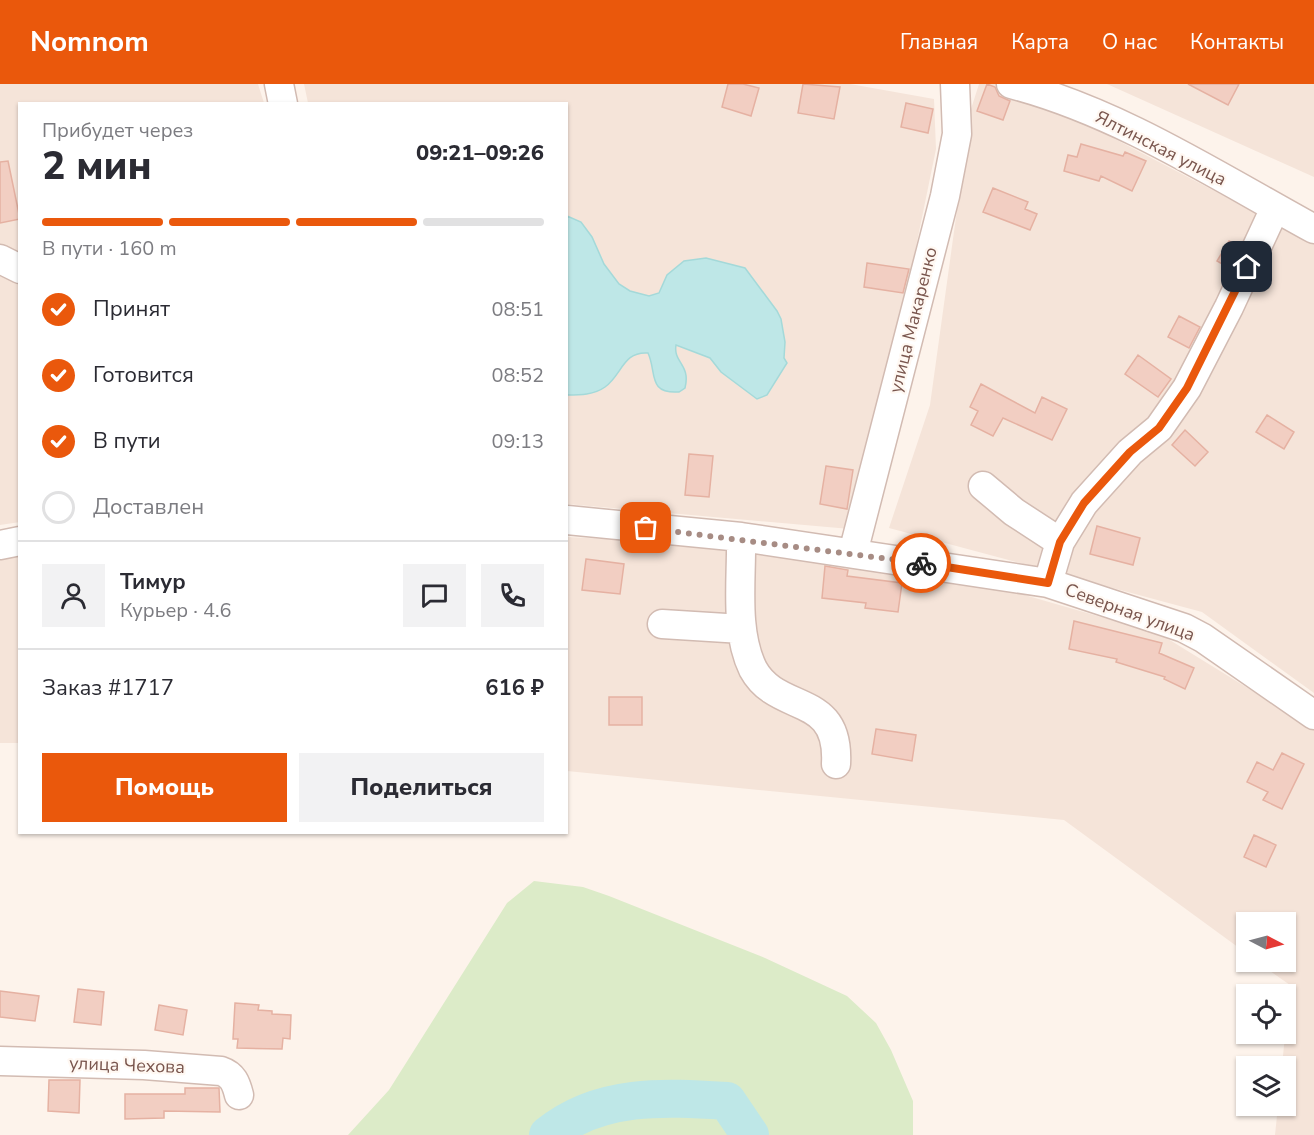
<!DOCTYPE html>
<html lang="ru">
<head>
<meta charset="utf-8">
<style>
	body { margin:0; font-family:"Nunito Sans",sans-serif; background:#f2f2f3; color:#2b2b33; height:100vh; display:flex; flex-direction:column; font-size:22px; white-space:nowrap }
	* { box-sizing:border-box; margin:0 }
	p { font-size:20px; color:#7c7c81 }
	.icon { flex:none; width:33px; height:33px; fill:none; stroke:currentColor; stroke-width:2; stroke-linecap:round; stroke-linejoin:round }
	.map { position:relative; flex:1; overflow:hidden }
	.side { position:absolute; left:18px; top:18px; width:550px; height:732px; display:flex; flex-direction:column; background:#fff; border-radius:0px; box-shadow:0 2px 4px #0004 }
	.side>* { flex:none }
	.needle { width:39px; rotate:96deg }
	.tools { position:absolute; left:1236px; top:828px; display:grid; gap:12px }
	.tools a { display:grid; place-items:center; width:60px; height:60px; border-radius:0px; background:#fff; box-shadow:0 2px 4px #0004; font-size:30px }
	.pin { position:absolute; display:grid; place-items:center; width:51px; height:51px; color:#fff; margin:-26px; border-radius:12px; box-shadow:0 3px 9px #0006 }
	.courier { position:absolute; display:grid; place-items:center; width:60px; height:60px; margin:-30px; border:4px solid #ea580c; border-radius:50%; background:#fff; color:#222; box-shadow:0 2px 8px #0007 }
	.head em { font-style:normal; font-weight:800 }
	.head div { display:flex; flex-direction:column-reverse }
	.head { display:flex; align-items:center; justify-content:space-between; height:102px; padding:0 24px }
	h1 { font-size:39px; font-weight:800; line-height:45px }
	.bar { display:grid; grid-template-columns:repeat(4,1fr); gap:9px 6px; align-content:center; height:72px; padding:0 24px }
	.bar i { height:8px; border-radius:4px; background:#e1e1e2 }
	.bar .active { background:#ea580c }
	.bar p { grid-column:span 4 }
	.line { display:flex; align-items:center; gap:15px; padding:0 24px; border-top:2px solid #e1e1e2 }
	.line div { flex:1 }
	.round { display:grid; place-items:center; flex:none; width:63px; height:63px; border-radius:0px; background:#f2f2f3 }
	ol { padding:0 24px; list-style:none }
	li { display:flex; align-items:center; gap:18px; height:66px }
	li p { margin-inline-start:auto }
	li .icon { padding:6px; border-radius:50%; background:#ea580c; color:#fff; stroke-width:4 }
	li:last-child { color:#7c7c81 }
	li i { width:33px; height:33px; border:3px solid #e1e1e2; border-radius:50% }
	.cta { display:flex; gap:12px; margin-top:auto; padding:12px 24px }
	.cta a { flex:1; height:69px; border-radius:0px; background:#ea580c; color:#fff; font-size:24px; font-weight:800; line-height:69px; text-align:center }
	.cta a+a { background:#f2f2f3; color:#2b2b33 }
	header { display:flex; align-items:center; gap:36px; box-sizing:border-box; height:84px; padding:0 30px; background:#ea580c; color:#fff }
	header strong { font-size:28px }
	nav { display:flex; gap:33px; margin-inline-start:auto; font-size:21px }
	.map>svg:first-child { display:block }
	.residential { fill:#f5e4d9 }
	.green { fill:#dcebc8 }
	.water { fill:#bee7e7; stroke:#a4d9d9; stroke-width:1.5 }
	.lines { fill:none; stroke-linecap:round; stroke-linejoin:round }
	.river { stroke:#bee7e7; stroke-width:38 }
	.building { fill:#f2cec2; stroke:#e5b1a2; stroke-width:1.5 }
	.minor-casing { stroke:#d2bbb2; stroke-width:31 }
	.minor { stroke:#fff; stroke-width:28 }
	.done { stroke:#a78c84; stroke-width:6; stroke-dasharray:0 10.8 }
	.route { stroke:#ea580c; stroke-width:8 }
	.labels { text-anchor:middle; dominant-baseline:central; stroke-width:4.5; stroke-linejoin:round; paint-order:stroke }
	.street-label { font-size:18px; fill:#79554d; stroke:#fff8f2 }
</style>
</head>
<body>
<header>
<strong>Nomnom</strong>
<nav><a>Главная</a><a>Карта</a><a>О нас</a><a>Контакты</a></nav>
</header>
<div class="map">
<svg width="1314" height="1051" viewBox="0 0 1314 1051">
	<rect width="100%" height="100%" fill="#fdf3eb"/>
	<path class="residential" d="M0 0H258L264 19 20 20V438L0 441Z
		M304 0H850L934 15 936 65 886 309 850 445 567 420V20L308 19Z
		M979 0H996L1027 9 1314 159V609L1202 528 889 444 930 321 971 25Z
		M1107 0H1314V93Z
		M567 453 713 460 1011 507 1160 550 1314 645V1051H1275L1278 1022H1286V982H1282L1290 901 1257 878H1286V838H1246V869L1064 736 567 687Z
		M19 468V659H0V472Z"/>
	<path class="green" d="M534 797 583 803 609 812 765 874 847 912 876 939 891 966 913 1017V1051H348L389 1006 507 819Z"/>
	<path class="water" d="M567 132 581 138 592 153 604 180 619 200 630 207 649 212 659 209 667 191 684 177 706 174 745 184 777 227 781 235 785 258 784 274 787 279 767 311 757 315 721 288 710 274 676 261C673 279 691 280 685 304L679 308C647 310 657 288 648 269 623 267 622 291 605 303 594 311 580 311 567 311Z"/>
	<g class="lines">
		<path class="river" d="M548 1051C599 1009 665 1013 727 1017L750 1051"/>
	</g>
	<path class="building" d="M728 0H743L759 4 751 32 722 23Z
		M803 0 840 3 834 35 798 29Z
		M987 0 995 3 999 12 1010 17 1003 36 977 27Z
		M1188 0H1239L1228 21Z
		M906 19 933 25 928 49 901 43Z
		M1081 60 1123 72 1125 68 1146 77 1132 107 1101 92 1099 97 1064 87 1068 71 1077 73Z
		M8 77 20 135 0 139V78Z
		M993 104 1028 118 1025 125 1037 130 1030 146 983 128Z
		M1229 157 1239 163 1229 184 1217 177Z
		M867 179 909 185 903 209 864 203Z
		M1179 232 1200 243 1189 264 1168 253Z
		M1138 271 1171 295 1158 313 1125 290Z
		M981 300 1035 329 1042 313 1067 325 1052 356 1003 334 993 352 971 341 978 327 970 323Z
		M1267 331 1294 348 1284 365 1256 348Z
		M1185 346 1208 368 1195 382 1172 361Z
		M689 370 713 372 709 413 685 411Z
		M826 382 853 386 847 425 820 420Z
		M1097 442 1140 454 1133 481 1090 470Z
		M586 475 624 480 620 510 582 506Z
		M825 482 848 486 847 492 902 499 898 528 865 524 866 519 822 514Z
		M1074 537 1162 559 1159 569 1194 584 1185 605 1164 595 1165 593 1116 578 1117 575 1069 565Z
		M609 613H642V641H609Z
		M876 645 916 651 912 677 872 670Z
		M1282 669 1304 680 1282 725 1263 716 1268 708 1247 698 1257 678 1273 686Z
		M1254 751 1276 761 1266 783 1244 773Z
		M78 905 104 908 101 941 74 938Z
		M0 907 39 912 35 937 0 933Z
		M235 919 259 921 258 926 272 927V930L291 931 290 955 283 954 282 965 237 964 238 955H233Z
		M159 921 187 926 183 951 155 946Z
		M49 996H80L79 1029 48 1027Z
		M185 1004H219L220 1028 164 1027V1034L125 1035V1010H185Z"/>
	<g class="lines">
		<g class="minor-casing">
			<path id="minor" d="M279 0 283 20
				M1011 0C1119 28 1217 92 1314 145
				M0 175 20 185
				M983 402 1014 428 1060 458
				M567 436 741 453 1048 499 1184 544 1203 554 1314 631
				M741 453C742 495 734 546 753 585 778 631 840 607 836 680
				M0 461 20 457
				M853 469 945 112 957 50 955 0
				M1048 499 1060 458 1084 419 1130 368 1159 344 1187 304 1229 223 1275 124
				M662 540 742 545
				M0 977 144 981 221 987C233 991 236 999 239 1011"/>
		</g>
		<use href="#minor" class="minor"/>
	</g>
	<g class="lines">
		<path class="done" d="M646 444 921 479"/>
		<path class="route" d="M921 479 1048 499 1060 458 1084 419 1130 368 1159 344 1187 304 1247 183"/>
	</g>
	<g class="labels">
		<g class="street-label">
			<text transform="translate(1161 64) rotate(27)">Ялтинская улица</text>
			<text transform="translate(913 236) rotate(-76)">улица Макаренко</text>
			<text transform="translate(1130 528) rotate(20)">Северная улица</text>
			<text transform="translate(127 981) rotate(2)">улица Чехова</text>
		</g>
	</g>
</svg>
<div class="tools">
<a><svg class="needle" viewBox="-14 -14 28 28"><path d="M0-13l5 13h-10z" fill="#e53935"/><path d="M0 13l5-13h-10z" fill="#7c7c81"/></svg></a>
<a><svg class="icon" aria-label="locate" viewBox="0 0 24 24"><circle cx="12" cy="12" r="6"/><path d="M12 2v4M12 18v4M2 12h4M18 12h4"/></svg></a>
<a><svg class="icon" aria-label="layers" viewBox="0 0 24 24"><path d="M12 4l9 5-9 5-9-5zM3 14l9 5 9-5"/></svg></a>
</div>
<div class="pin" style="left:646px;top:444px;background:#ea580c"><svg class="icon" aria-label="bag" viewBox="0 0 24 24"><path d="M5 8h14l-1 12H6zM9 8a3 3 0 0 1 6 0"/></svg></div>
<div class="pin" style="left:1247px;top:183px;background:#1f2937"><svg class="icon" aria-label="home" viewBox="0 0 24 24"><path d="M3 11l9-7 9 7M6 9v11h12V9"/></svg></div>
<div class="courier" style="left:921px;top:479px"><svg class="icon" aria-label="bike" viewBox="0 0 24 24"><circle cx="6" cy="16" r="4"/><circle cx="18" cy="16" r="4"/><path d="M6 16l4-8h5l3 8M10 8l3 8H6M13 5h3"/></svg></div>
<section class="side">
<div class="head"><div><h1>2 мин</h1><p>Прибудет через</p></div><em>09:21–09:26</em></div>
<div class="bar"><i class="active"></i><i class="active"></i><i class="active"></i><i></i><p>В пути · 160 m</p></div>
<ol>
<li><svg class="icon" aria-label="check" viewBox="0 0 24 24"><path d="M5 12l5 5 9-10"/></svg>Принят<p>08:51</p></li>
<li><svg class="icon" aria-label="check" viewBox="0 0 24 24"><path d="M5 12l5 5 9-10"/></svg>Готовится<p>08:52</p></li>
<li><svg class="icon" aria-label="check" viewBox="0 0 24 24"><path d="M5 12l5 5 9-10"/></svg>В пути<p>09:13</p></li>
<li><i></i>Доставлен</li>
</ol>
<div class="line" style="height:108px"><a class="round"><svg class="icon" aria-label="person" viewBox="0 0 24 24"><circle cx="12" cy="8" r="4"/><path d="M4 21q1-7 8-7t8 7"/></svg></a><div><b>Тимур</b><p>Курьер · 4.6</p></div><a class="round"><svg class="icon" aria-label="chat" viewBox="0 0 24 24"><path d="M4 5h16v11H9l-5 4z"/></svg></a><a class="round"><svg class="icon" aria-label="phone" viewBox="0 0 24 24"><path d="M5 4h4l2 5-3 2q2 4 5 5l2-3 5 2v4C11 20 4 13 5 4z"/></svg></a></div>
<div class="line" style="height:78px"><div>Заказ #1717</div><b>616 ₽</b></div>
<div class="cta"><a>Помощь</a><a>Поделиться</a></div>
</section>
</div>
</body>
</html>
